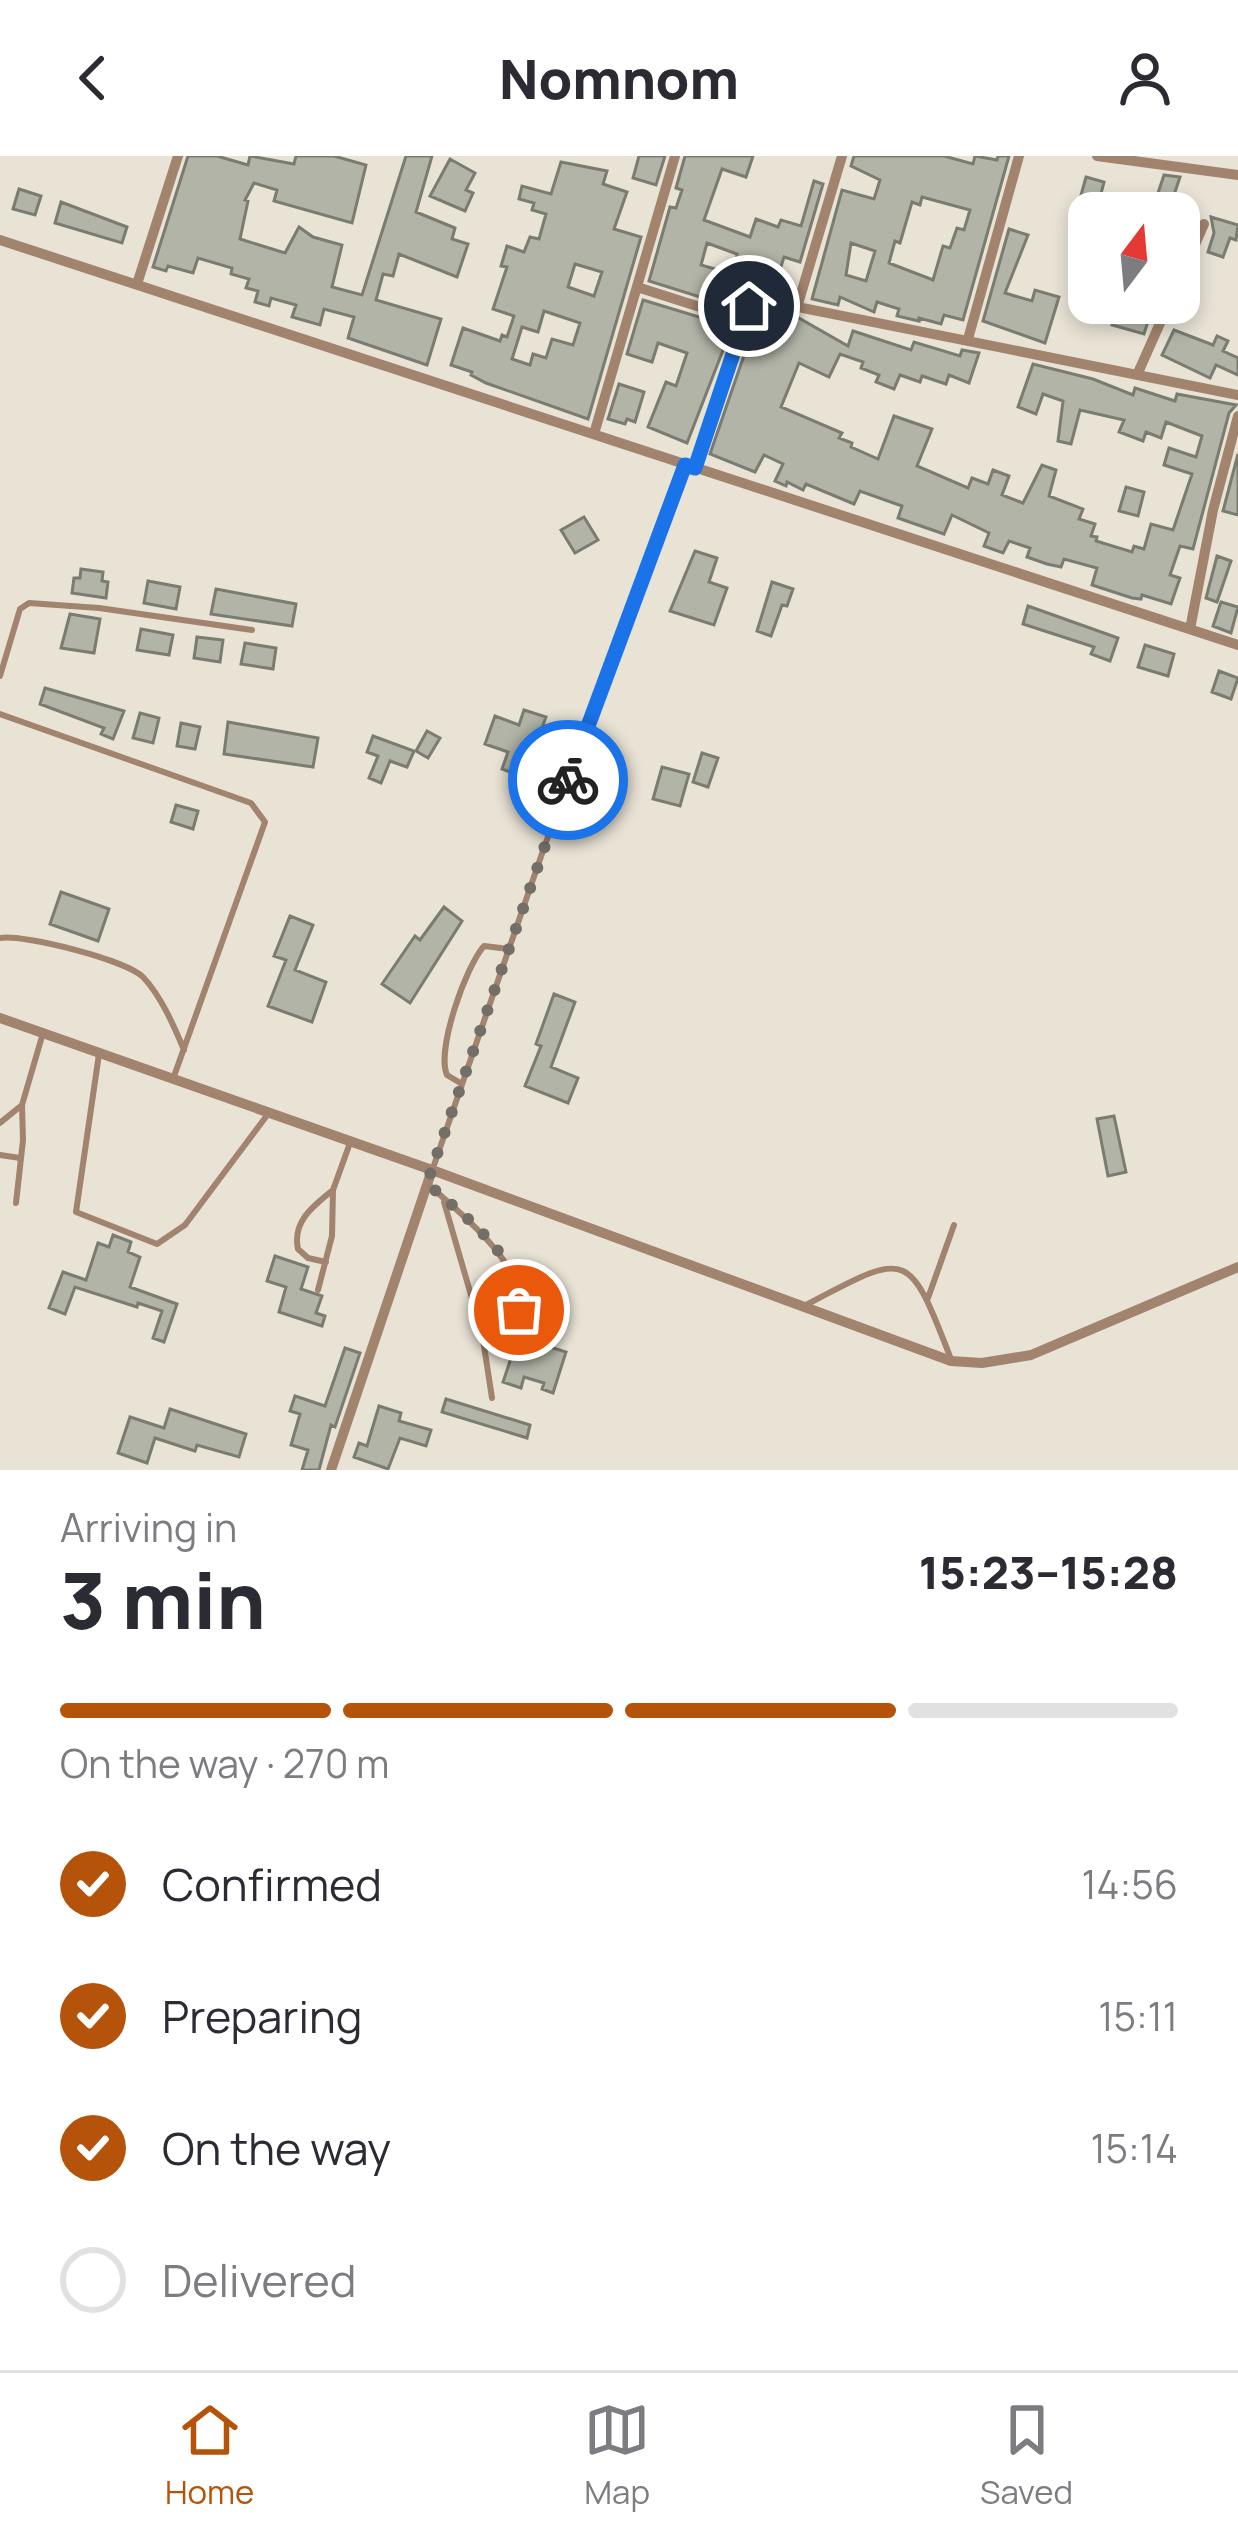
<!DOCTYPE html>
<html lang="en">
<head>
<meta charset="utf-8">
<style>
	body { margin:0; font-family:Manrope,sans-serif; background:#f7f7f7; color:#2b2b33; height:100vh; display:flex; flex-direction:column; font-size:45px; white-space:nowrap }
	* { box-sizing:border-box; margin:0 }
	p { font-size:39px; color:#7c7c81 }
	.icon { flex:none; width:66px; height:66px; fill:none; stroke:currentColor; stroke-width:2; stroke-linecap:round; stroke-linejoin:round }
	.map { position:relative; height:1314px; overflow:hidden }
	.panel { display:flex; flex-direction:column; background:#fff; flex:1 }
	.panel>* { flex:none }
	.needle { width:78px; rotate:16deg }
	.buttons { position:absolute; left:1068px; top:36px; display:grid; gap:24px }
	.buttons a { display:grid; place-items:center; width:132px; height:132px; border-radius:24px; background:#fff; box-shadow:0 6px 18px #0003; font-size:60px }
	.pin { position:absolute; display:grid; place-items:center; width:102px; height:102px; color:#fff; margin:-51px; border:6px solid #fff; border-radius:50%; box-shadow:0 3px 12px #0007 }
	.courier { position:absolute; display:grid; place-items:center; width:120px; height:120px; margin:-60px; border:9px solid #1a73e8; border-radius:50%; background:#fff; color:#222; box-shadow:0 3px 15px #0007 }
	.head em { font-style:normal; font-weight:800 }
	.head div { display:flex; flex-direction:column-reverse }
	.head { display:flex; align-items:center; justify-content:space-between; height:204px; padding:0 60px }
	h1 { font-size:78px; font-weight:800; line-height:90px }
	.bar { display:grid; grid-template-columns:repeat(4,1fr); gap:18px 12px; align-content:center; height:144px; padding:0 60px }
	.bar i { height:15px; border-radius:9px; background:#e1e1e2 }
	.bar .current { background:#b45309 }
	.bar p { grid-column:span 4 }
	ol { padding:0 60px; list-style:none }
	li { display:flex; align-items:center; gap:36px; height:132px }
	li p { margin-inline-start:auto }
	li .icon { padding:12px; border-radius:50%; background:#b45309; color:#fff; stroke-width:4 }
	li:last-child { color:#7c7c81 }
	li i { width:66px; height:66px; border:6px solid #e1e1e2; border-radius:50% }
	header { display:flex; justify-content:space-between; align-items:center; height:156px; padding:0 60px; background:#fff; font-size:54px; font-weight:800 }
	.menu { display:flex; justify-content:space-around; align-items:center; height:168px; border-top:3px solid #e1e1e2; background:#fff; font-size:33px; color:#7c7c81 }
	.menu a { display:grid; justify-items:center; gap:6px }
	.menu .current { color:#b45309 }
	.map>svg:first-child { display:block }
	.building { fill:#b1b4a7; stroke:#7a7c70; stroke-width:3; fill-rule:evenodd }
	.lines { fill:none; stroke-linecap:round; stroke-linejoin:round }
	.service { stroke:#a2836e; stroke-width:6 }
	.minor { stroke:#a2836e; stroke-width:10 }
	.done { stroke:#736f68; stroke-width:12; stroke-dasharray:0 21.6 }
	.route { stroke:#1a73e8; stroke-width:15 }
</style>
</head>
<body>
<header><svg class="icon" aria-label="back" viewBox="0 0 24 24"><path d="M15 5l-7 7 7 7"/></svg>Nomnom<svg class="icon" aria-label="person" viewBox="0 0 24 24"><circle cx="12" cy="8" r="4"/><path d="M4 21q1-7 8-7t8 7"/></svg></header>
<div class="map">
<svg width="1238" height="1314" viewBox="0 0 1238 1314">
	<rect width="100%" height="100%" fill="#e9e3d6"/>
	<path class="building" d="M188 0H217L248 9 250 0 294 8 296 0H334L366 9 352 67 274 45 277 34 254 27 245 44 248 45 240 83 285 97 299 71 313 81 342 89 332 131 362 139 406 0H432L416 56 455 72 452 83 468 88 457 121 399 98 393 120 383 118 376 144 441 163 427 209 348 182 354 161 324 153 320 169 292 161 296 149 271 142 269 150 255 146 258 135 246 132 249 123 231 118 232 112 198 102 193 117 168 110 166 115 153 111Z
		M639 0H665L656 29 633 22Z
		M685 0H753L746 21 722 13 704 64 750 81 756 63 778 71 781 64 801 70 814 25 823 28 800 106 784 101 773 136 755 134 742 143 738 153 649 125 670 51 676 52 682 34 676 32ZM707 87 737 98 732 118 701 109Z
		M854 0H944L973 8 975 0 997 4 998 0H1009L963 164 944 159 941 168 919 162V165L897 160 899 153 877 146 874 156 840 141 838 149 812 143 842 34 874 43 880 24 851 10ZM922 41 970 54 964 74 957 72 950 92 943 90 933 124 889 107 895 85 900 87 912 46 920 49ZM851 87 875 95 866 125 846 119Z
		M450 3 475 17 466 34 473 37 465 55 430 40Z
		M561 6 607 15 603 28 627 36 614 73 641 81 588 263 486 227 471 219 472 216 451 209 463 172 500 185 502 179 507 181 514 160 493 153 507 111 501 110 507 90 524 96 530 81 539 83 546 58 532 54 534 47 519 43 522 30 551 38ZM575 108 602 116 594 140 568 131ZM544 155 580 167 573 189 552 183 546 202 533 198 530 209 512 203 522 171 538 176Z
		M1164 19 1180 21 1173 42 1158 37Z
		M1086 21 1104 26 1096 57H1089V61L1076 57Z
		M19 33 41 40 35 59 13 53Z
		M61 46 127 71 122 87 55 67Z
		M1211 61 1238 69 1236 84 1230 82 1223 101 1208 96 1214 77Z
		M1009 73 1028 79 1005 137 1032 145 1035 134 1059 141 1045 187 983 165Z
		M643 144 732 171 687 287 648 271 666 226 676 230 687 197 658 187 652 206 627 198Z
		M760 153 797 161 848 190 853 175 911 194 914 186 960 200 962 194 979 197 969 227 949 219 946 228 922 220 920 226 900 219 894 233 876 226 879 219 861 212 863 206 840 198 829 221 799 207 781 251 842 277 839 282 852 287 851 291 878 303 894 260 932 273 917 310 968 332 972 322 988 328 993 314 1009 320 1002 339 1023 347 1042 309 1056 314 1049 340 1083 353 1079 363 1095 368 1091 380 1097 381 1096 385 1132 396 1134 390 1144 393 1151 368 1173 374 1192 318 1164 309 1169 292 1196 301 1202 280 1166 266 1161 282 1146 276 1143 285 1119 276 1124 264 1080 254 1071 288 1058 285 1063 245 1043 238 1036 258 1018 251 1033 208 1093 223 1133 239 1135 232 1175 245 1177 238 1236 249 1229 257 1193 393 1180 390 1170 419 1180 422 1171 448 1142 439 1141 443 1132 442 1092 429 1097 412 1064 403 1061 411 1047 408 1027 401 1030 392 1009 385 1003 397 984 390 989 377 952 359 944 378 898 362 902 350 860 335 854 348 806 328 803 334 787 326 786 330 775 325 783 308 764 299 755 316 710 298Z
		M1116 155 1148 165 1144 178 1112 169Z
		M1174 174 1213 189 1217 180 1228 185 1223 195 1238 202V219L1216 209 1210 222 1162 199Z
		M619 228 644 236 635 266 627 263 625 268 608 263Z
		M1238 298V359L1223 355Z
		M1126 331 1144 336 1138 360 1119 355Z
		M584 361 598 384 575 397 561 374Z
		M695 395 717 402 709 426 727 432 714 469 670 455Z
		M1217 400 1231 405 1217 446 1206 442Z
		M81 413 103 416 102 425 108 426 106 442 72 437 74 422H80Z
		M148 425 180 431 176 453 144 447Z
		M772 426 793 433 787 450 782 449 771 480 757 475Z
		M216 433 296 448 292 470 211 458Z
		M1221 446 1238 451 1231 477 1213 470Z
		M1028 450 1118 482 1110 505 1091 498 1094 491 1023 468Z
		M70 458 100 463 94 497 61 492Z
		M141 473 173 479 169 499 137 494Z
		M197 481 223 484 220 506 194 502Z
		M245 487 276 492 273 513 241 508Z
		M1145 489 1174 498 1168 520 1138 511Z
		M1219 515 1238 522 1231 543 1212 536Z
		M45 532 124 555 113 583 101 578 104 572 40 548Z
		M524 554 546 561 524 621 502 613 508 596 485 588 495 560 519 569Z
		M140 557 159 562 153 587 133 582Z
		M228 566 318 582 313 611 224 598Z
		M181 567 200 571 195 593 177 590Z
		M427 575 440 582 428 602 416 595Z
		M373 580 414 595 407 611 390 605 381 627 369 622 378 600 367 596Z
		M702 597 718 602 708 631 693 626Z
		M662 611 689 618 680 650 653 643Z
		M176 649 198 655 193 673 171 666Z
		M61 736 109 753 98 785 50 768Z
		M444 751 462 765 410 847 382 828 415 780 420 784Z
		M290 760 313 769 295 814 326 826 312 866 268 850 286 804 274 800Z
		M554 838 575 846 551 911 578 922 568 947 525 930 541 890 536 888Z
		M1114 960 1126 1016 1108 1020 1097 963Z
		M113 1079 131 1086 128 1096 140 1101 130 1131 177 1148 164 1186 153 1182 162 1155 138 1147 137 1151 75 1131 65 1158 49 1152 63 1116 86 1124 98 1087 109 1091Z
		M275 1100 308 1111 301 1133 322 1140 316 1157 325 1160 322 1170 279 1156 286 1131 267 1125Z
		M518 1181 566 1196 553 1237 542 1233 544 1227 524 1221 521 1232 503 1226Z
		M345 1192 360 1197 335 1271 331 1269 319 1314H302L308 1294 291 1289 300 1258 290 1255 295 1240 325 1250Z
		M446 1243 530 1269 527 1282 442 1256Z
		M379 1250 401 1257 399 1265 431 1274 426 1290 400 1282 388 1313 354 1301 359 1287 367 1290Z
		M170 1253 246 1278 239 1301 197 1289 195 1295 155 1282 147 1307 118 1297 130 1261 164 1272Z"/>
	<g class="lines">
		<path class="service" d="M0 520 20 453 29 447 99 452 252 474
			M0 558 251 647 265 666 173 923
			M0 782C24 778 126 804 143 821 161 840 174 870 184 894
			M99 898 76 1056 157 1088 185 1069 268 958
			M462 928 447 919C436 894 466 810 484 790L509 793
			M0 967 22 949
			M0 999 20 1002
			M433 1012 545 689 685 309
			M430 1030C461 1058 535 1115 516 1162L482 1177
			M444 1046 482 1177 492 1242
			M16 1047 23 984 22 949 43 877
			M326 1106 308 1102 298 1093C292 1066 313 1050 333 1034
			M318 1134 332 1080 333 1034 350 987
			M928 1142 954 1069
			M804 1150C908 1095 908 1091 951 1203"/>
		<path class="minor" d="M1097 0 1238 19
			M0 84 1238 489
			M1179 125 1204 68
			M137 128 178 0
			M637 131 744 165
			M798 148 842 0
			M968 183 1019 0
			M1137 219 1169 147
			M594 278 675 0
			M695 312 749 150 758 143 1238 239
			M1190 473 1213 354 1238 260
			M0 862 432 1014 951 1205 982 1207 1031 1199 1238 1111
			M331 1314 432 1014"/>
	</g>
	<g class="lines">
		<path class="done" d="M519 1154C525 1103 461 1058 427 1027L568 624"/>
		<path class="route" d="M568 624 685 309 695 312 749 150"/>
	</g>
</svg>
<div class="buttons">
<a><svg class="needle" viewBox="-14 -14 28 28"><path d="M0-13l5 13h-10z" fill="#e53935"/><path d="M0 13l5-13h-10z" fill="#7c7c81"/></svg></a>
</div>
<div class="pin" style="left:519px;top:1154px;background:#ea580c"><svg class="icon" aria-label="bag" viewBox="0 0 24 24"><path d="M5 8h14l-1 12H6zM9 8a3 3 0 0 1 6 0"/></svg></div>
<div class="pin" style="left:749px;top:150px;background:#1f2937"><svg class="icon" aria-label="home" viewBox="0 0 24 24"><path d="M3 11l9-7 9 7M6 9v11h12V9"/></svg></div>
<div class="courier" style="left:568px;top:624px"><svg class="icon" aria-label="bike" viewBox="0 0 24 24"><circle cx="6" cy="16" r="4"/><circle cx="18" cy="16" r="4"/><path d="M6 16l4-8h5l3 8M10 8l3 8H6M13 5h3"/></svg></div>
</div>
<section class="panel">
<div class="head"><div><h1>3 min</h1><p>Arriving in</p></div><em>15:23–15:28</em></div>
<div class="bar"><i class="current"></i><i class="current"></i><i class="current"></i><i></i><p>On the way · 270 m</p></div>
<ol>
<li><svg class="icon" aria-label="check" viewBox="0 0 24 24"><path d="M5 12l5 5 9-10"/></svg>Confirmed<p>14:56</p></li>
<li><svg class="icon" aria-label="check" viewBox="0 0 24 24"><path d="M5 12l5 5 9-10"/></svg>Preparing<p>15:11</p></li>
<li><svg class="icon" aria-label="check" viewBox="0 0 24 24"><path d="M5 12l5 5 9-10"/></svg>On the way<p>15:14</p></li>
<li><i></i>Delivered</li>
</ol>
</section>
<nav class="menu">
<a class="current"><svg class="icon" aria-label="home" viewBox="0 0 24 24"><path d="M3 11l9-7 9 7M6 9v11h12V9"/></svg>Home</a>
<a><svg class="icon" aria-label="map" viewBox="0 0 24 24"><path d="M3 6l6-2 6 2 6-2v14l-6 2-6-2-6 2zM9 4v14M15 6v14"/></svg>Map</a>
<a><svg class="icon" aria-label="saved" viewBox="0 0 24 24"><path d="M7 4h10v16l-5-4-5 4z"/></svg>Saved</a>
</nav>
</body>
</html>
